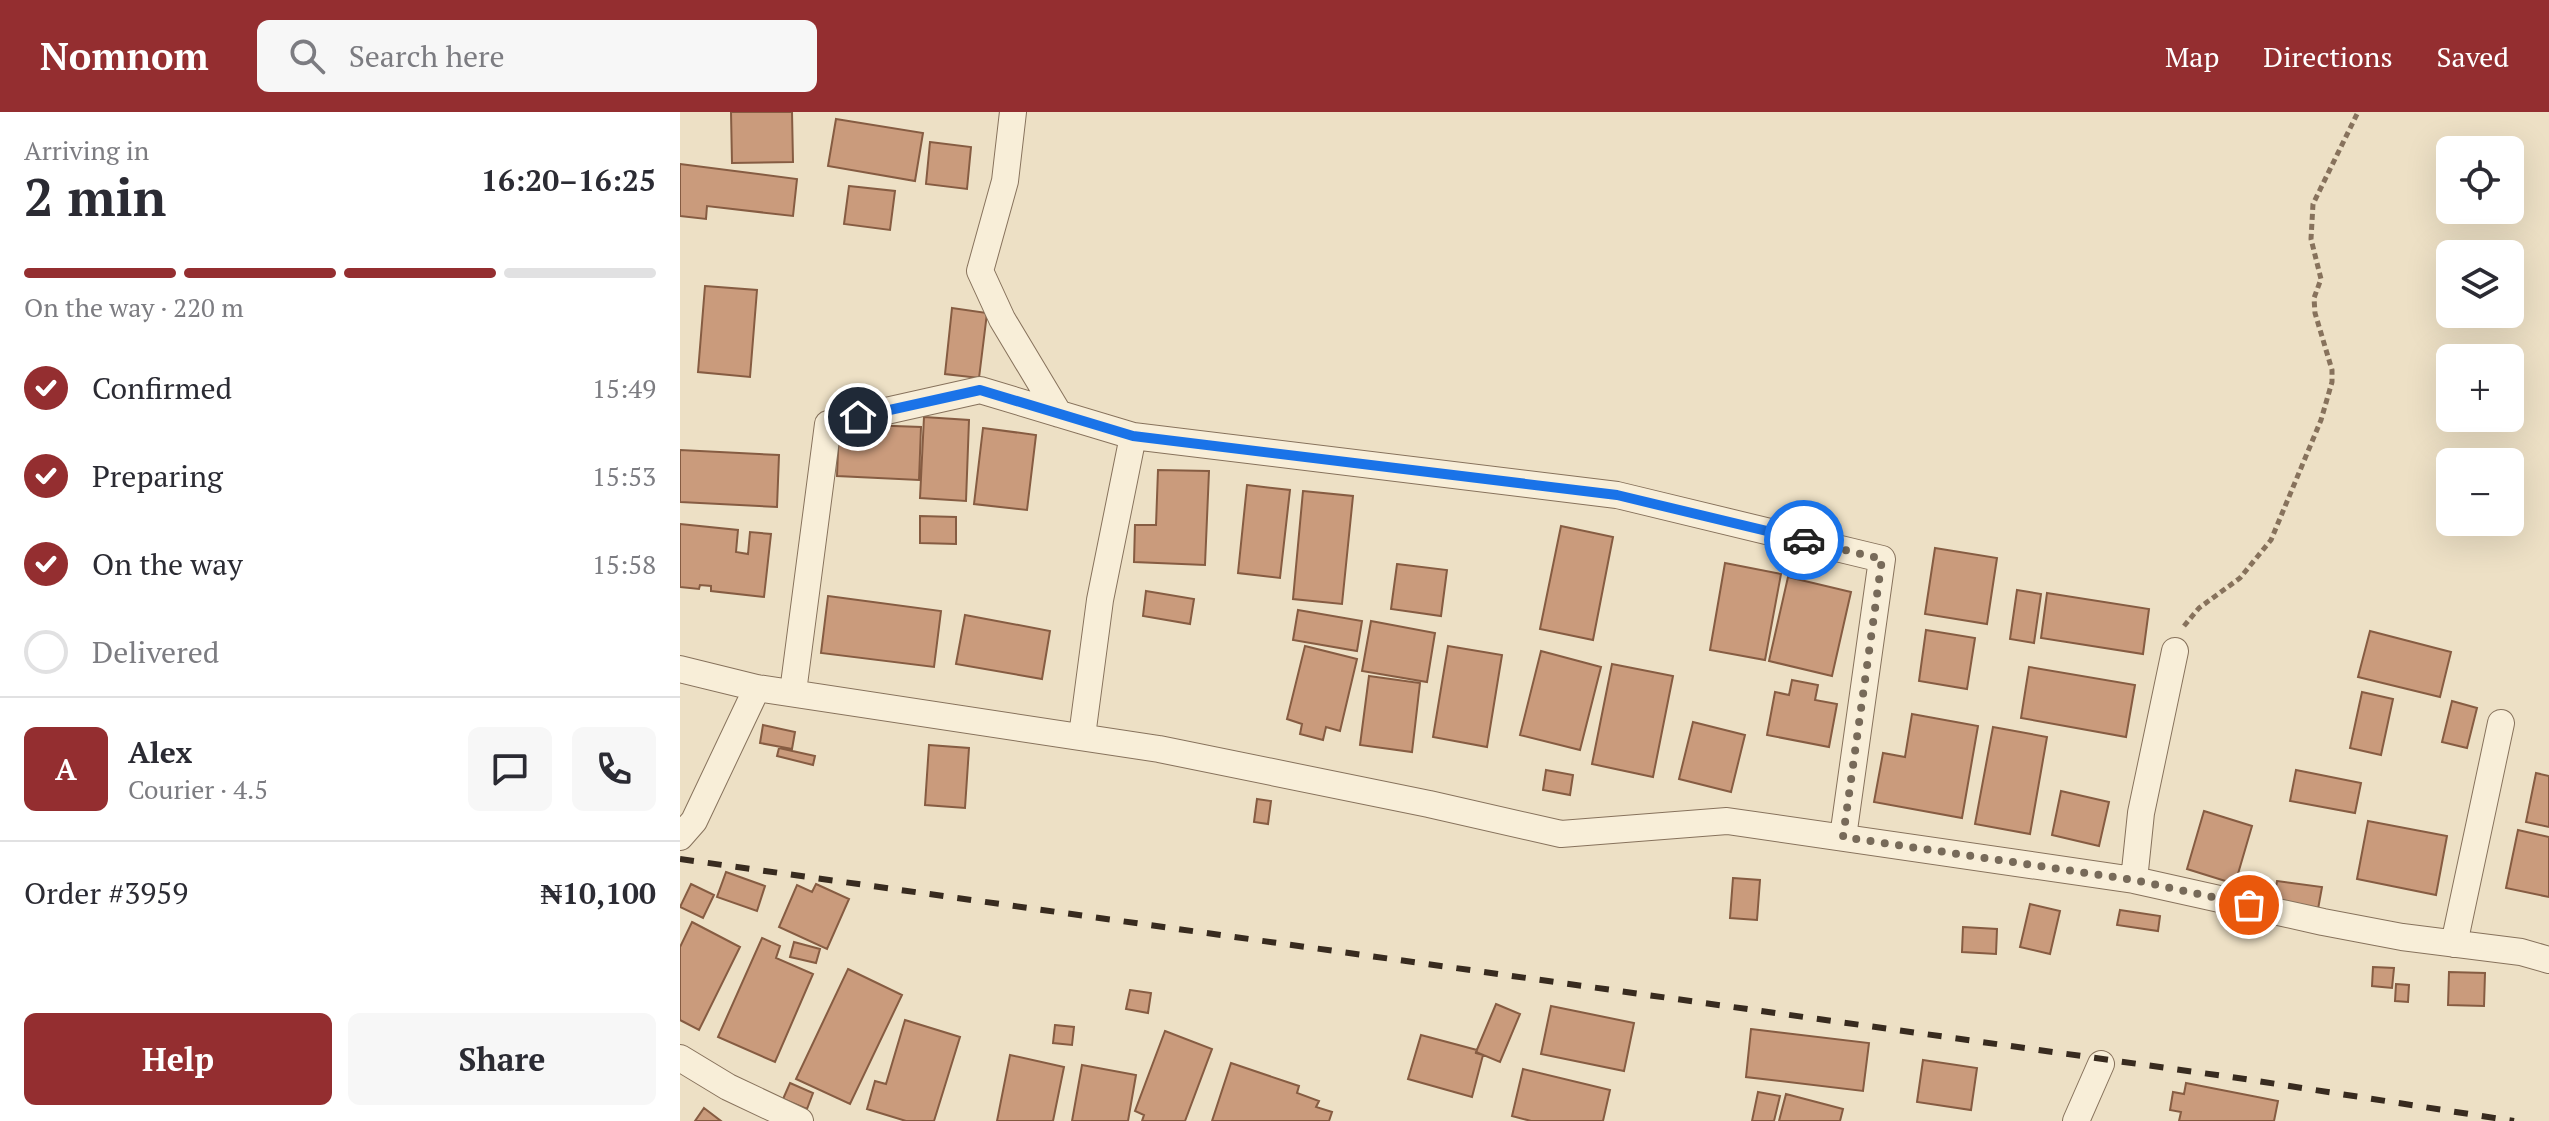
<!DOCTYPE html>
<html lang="en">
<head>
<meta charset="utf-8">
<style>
	body { margin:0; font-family:"PT Serif",serif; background:#f7f7f7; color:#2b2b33; height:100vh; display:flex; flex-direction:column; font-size:30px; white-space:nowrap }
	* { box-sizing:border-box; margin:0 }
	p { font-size:26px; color:#7c7c81 }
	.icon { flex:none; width:44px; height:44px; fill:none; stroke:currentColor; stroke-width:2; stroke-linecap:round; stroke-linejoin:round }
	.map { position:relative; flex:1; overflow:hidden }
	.panel { display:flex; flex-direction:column; background:#fff; width:680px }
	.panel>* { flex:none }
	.buttons { position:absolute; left:1756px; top:24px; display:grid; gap:16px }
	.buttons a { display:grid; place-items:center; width:88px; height:88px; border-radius:12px; background:#fff; box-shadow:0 8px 32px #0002; font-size:40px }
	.pin { position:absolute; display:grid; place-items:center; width:68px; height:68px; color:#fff; margin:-34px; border:4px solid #fff; border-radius:50%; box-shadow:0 2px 8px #0007 }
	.courier { position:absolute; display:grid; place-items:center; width:80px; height:80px; margin:-40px; border:6px solid #1a73e8; border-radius:50%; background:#fff; color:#222; box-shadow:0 2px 10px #0007 }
	.head em { font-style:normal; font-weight:600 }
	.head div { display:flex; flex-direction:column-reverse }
	.head { display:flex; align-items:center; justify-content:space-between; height:136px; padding:0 24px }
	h1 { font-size:52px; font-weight:600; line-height:60px }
	.bar { display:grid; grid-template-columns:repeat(4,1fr); gap:12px 8px; align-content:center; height:96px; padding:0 24px }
	.bar i { height:10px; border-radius:6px; background:#e1e1e2 }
	.bar .current { background:#942e30 }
	.bar p { grid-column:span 4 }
	.line { display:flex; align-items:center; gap:20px; padding:0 24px; border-top:2px solid #e1e1e2 }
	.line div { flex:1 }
	.round { display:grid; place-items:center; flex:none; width:84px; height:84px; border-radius:12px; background:#f7f7f7 }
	ol { padding:0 24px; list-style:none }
	li { display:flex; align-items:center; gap:24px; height:88px }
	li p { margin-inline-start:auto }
	li .icon { padding:8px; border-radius:50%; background:#942e30; color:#fff; stroke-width:4 }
	li:last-child { color:#7c7c81 }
	li i { width:44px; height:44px; border:4px solid #e1e1e2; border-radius:50% }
	.button { display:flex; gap:16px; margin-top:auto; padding:16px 24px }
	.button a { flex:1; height:92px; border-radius:12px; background:#942e30; color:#fff; font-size:32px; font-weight:600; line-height:92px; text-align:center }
	.button a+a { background:#f7f7f7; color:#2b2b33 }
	header { display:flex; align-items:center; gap:48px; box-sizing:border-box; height:112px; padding:0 40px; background:#942e30; color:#fff }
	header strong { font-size:38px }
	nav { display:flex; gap:44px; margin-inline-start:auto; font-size:28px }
	.search { width:560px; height:72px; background:#f7f7f7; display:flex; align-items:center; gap:20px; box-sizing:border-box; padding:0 28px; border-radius:12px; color:#7c7c81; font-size:30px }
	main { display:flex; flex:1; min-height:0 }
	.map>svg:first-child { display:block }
	.building { fill:#ca9b7c; stroke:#865c42; stroke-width:2 }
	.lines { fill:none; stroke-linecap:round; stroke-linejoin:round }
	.street-casing { stroke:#87725c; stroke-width:28 }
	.path { stroke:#87725c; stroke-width:5; stroke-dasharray:6 4; stroke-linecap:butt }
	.street { stroke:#f8eed8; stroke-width:26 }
	.rail { stroke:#382b1f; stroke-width:6; stroke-dasharray:14 14; stroke-linecap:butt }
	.done { stroke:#776a59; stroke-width:8; stroke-dasharray:0 14.4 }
	.route { stroke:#1a73e8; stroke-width:10 }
</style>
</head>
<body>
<header>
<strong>Nomnom</strong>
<div class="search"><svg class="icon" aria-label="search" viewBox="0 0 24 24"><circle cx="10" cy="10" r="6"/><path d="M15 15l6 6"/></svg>Search here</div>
<nav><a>Map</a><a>Directions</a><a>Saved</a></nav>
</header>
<main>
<section class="panel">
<div class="head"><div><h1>2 min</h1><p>Arriving in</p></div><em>16:20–16:25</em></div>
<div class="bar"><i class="current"></i><i class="current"></i><i class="current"></i><i></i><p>On the way · 220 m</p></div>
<ol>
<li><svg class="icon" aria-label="check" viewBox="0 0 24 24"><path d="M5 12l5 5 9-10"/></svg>Confirmed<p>15:49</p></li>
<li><svg class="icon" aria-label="check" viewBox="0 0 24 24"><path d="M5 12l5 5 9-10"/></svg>Preparing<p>15:53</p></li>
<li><svg class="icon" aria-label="check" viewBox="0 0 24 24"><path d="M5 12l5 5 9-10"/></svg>On the way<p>15:58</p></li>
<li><i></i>Delivered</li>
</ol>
<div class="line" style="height:144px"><b class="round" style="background:#942e30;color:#fff">A</b><div><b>Alex</b><p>Courier · 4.5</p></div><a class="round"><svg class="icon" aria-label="chat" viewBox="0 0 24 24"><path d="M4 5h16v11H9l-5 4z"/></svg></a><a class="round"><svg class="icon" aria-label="phone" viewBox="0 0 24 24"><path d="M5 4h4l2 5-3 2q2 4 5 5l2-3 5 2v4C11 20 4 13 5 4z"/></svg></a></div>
<div class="line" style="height:104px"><div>Order #3959</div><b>₦10,100</b></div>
<div class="button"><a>Help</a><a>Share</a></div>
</section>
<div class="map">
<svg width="1869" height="1009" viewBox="0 0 1869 1009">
	<rect width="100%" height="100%" fill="#ede0c5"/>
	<path class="building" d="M51 0H112L113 50 52 51Z
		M156 7 243 21 235 69 148 54Z
		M250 30 291 35 287 77 246 72Z
		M0 52 117 67 113 104 27 94 26 107 0 104Z
		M169 74 215 79 210 118 164 112Z
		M25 174 77 178 70 265 18 260Z
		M272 196 307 201 299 266 265 262Z
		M244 305 289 308 286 389 240 386Z
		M159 312 241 315 239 368 157 364Z
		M303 316 356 323 347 398 294 392Z
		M0 338 99 343 97 395 0 390Z
		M478 358 529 359 525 453 454 450 455 413H476Z
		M567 373 610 378 600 466 558 461Z
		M623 379 673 384 662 492 613 487Z
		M240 404 276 405V432L240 431Z
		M0 412 58 418 56 440 68 442 70 420 91 422 84 485 31 479V474L20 473 19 477 0 475Z
		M881 414 933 425 913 528 860 517Z
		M1255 436 1317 446 1307 512 1245 502Z
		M1045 451 1101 462 1085 548 1030 538Z
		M717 452 767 458 761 504 711 497Z
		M1108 465 1171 480 1152 564 1089 549Z
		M1337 478 1361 482 1354 531 1330 527Z
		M466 479 514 487 510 512 463 504Z
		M1367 481 1469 497 1463 542 1361 526Z
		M148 484 261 499 254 555 141 541Z
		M618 498 682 509 677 539 613 528Z
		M285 503 370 519 362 567 276 552Z
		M691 509 755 521 747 570 682 559Z
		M1246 518 1295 526 1287 577 1239 569Z
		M1690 519 1771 540 1760 585 1678 565Z
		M625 534 677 547 660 619 646 615 643 628 620 622 622 612 607 607Z
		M768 534 822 543 807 635 753 625Z
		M861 539 921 555 900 638 840 623Z
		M932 552 993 564 973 665 912 652Z
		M1349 555 1455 573 1446 625 1341 606Z
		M689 564 740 571 732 640 680 633Z
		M1112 568 1138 573 1135 588 1157 592 1149 635 1087 623 1095 580 1109 583Z
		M1682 580 1713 587 1701 643 1670 636Z
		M1772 589 1797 596 1787 636 1762 630Z
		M1232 602 1298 614 1282 706 1194 690 1203 641 1225 645Z
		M1013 610 1065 623 1051 680 999 667Z
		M83 613 115 620 112 637 80 631Z
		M1313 615 1367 625 1350 722 1295 712Z
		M249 633 289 636 285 696 245 693Z
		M99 636 135 644 133 653 97 644Z
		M866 658 893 663 890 683 863 678Z
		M1616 658 1681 671 1675 701 1610 689Z
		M1856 661 1869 664V715L1846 710Z
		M1381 679 1429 690 1419 734 1372 723Z
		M577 687 591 689 588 712 574 710Z
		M1524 699 1572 714 1555 772 1507 757Z
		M1688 709 1767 724 1756 783 1677 767Z
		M1838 718 1869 725V785L1826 776Z
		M46 760 85 774 77 799 37 785Z
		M1053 766 1080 768 1077 808 1050 806Z
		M1597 769 1642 775 1638 797 1594 790Z
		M11 772 34 783 23 806 0 795Z
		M136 772 169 787 147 837 99 815 117 773 132 780Z
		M1350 792 1380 799 1370 842 1340 835Z
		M1440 798 1480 804 1478 819 1437 813Z
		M12 810 60 835 19 918 0 908V835Z
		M1283 815 1317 817 1316 842 1282 840Z
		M82 826 100 834 96 846 133 862 95 950 38 925Z
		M114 830 140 837 136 851 110 845Z
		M1693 855 1714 856 1712 876 1692 874Z
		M168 857 222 883 170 992 116 967Z
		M1769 860 1805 861 1804 894 1768 893Z
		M1716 872 1729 873 1728 890 1715 889Z
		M450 878 471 881 468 901 446 897Z
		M816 892 840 902 820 950 796 940Z
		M871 894 954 911 944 959 861 942Z
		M225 908 280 925 254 1009H226L187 997 195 969 206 972Z
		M375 913 394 915 392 933 373 931Z
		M1071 917 1189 931 1183 979 1066 965Z
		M485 919 532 937 505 1009H462L464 1003 455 999Z
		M741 923 797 938 796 941 803 943 792 985 728 967Z
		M330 943 384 955 373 1009H317Z
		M1243 948 1297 956 1291 998 1237 990Z
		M551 951 619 974 617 981 639 989 636 995 652 1000 649 1009H532Z
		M402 953 456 963 448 1009H392Z
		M843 957 930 978 923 1009H851L832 1004Z
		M110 971 133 981 127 997 103 987Z
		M1506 971 1598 989 1594 1009H1499L1501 1000 1490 998 1493 980 1504 982Z
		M1078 980 1100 984 1094 1009H1072Z
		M1106 982 1163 997 1160 1009H1099Z
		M24 996 41 1009H15Z"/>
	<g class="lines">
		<g class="street-casing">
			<path id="street" d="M333 0 325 69 300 159 322 207 379 302
				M0 557 77 576 479 637 749 692 881 722 1047 709 1454 768 1643 810 1722 825 1841 840 1869 848
				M113 580 148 312 300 278 453 324 937 383 1202 447 1163 725
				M402 624 420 488 453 324
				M0 725 14 709 77 576
				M1454 768 1461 701 1495 539
				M1774 832 1821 611
				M0 946 48 975 120 1009
				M1396 1009 1421 952"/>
		</g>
		<path class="path" d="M1504 514 1519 496 1560 466 1591 428 1641 308 1652 270V258L1635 201 1634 186 1641 167 1631 127 1633 92 1678 0"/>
		<use href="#street" class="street"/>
		<path class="rail" d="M0 747 1558 966 1834 1009"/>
	</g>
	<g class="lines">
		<path class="done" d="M1124 428 1202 447 1163 725 1454 768 1569 793"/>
		<path class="route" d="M178 305 300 278 453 324 937 383 1124 428"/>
	</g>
</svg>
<div class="buttons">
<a><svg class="icon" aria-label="locate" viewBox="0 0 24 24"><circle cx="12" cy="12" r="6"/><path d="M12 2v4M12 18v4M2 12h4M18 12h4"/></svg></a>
<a><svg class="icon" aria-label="layers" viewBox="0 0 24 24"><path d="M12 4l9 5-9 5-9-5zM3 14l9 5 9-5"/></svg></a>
<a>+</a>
<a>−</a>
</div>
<div class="pin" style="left:1569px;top:793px;background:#ea580c"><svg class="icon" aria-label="bag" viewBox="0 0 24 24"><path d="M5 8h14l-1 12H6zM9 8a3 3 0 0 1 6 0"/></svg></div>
<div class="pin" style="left:178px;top:305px;background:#1f2937"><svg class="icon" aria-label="home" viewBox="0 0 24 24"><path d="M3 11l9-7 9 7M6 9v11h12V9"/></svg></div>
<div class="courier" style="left:1124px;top:428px"><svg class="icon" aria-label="car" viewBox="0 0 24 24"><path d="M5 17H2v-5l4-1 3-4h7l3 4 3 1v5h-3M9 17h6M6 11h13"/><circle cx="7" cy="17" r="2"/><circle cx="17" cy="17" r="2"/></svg></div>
</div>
</main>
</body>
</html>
